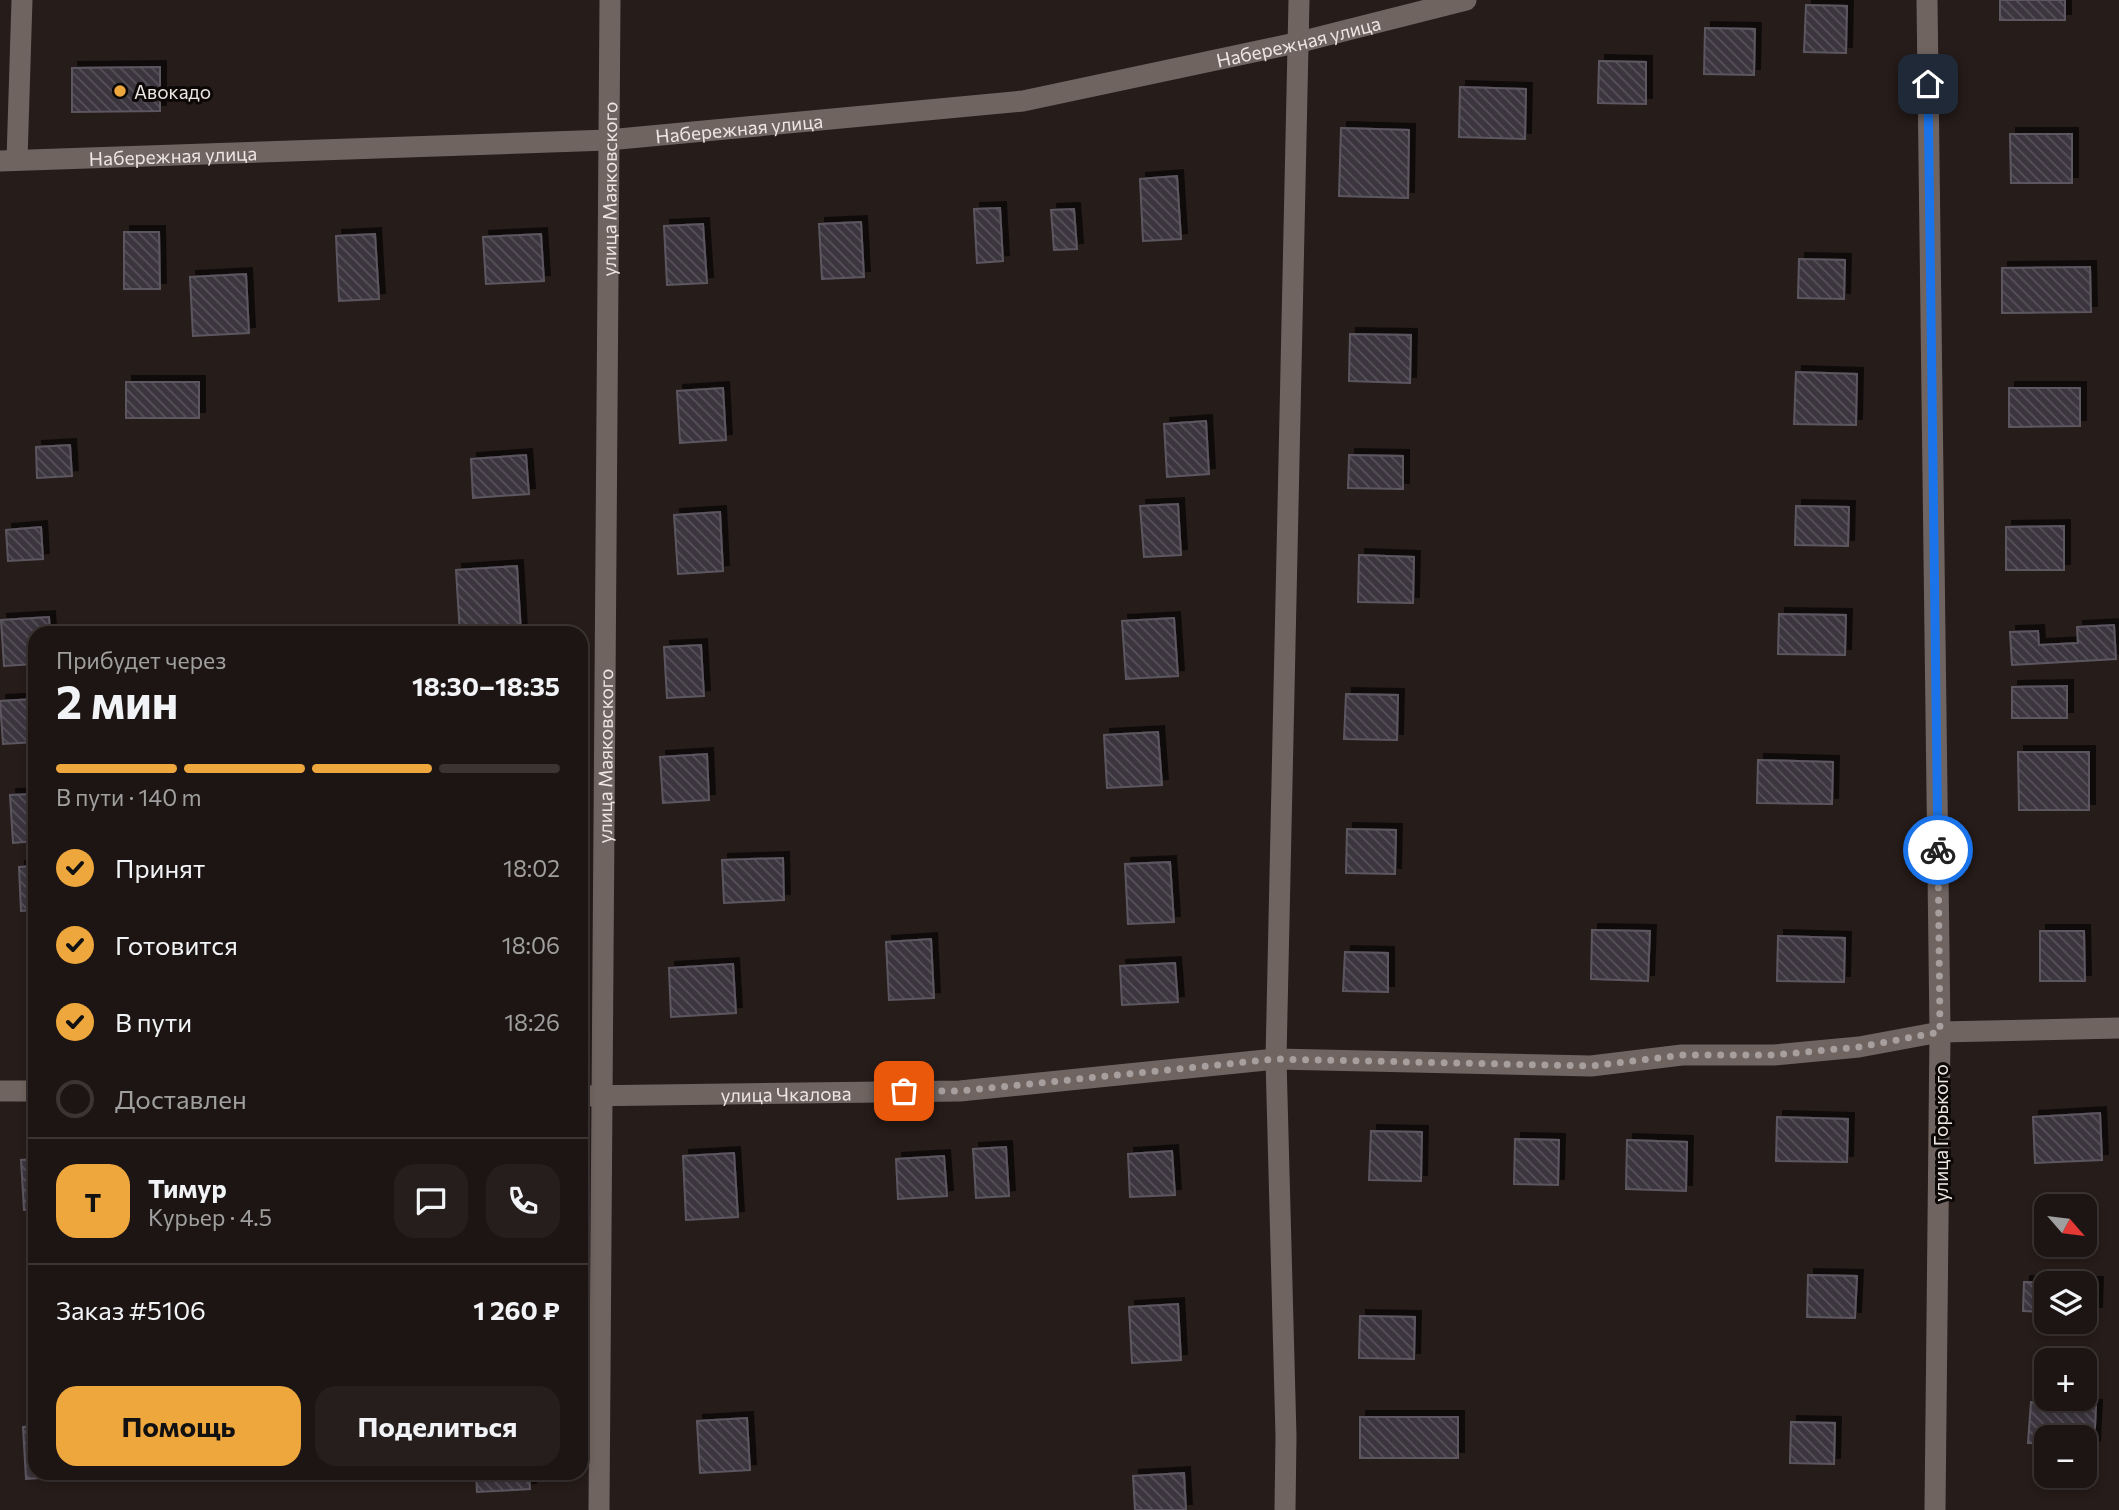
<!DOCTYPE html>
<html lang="ru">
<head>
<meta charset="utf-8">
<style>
	body { margin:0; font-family:Commissioner,sans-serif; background:#251e1c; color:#f1f3f6; height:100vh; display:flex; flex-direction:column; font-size:26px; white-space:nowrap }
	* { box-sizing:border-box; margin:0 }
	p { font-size:23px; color:#a09fa0 }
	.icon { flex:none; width:38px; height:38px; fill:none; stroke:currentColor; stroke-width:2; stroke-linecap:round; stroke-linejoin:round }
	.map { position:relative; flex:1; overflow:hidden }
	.side { position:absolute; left:28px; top:626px; width:560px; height:854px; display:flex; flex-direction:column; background:#1c1513; border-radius:21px; box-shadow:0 4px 10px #0003,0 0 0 2px #3a3433 }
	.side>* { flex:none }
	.needle { width:46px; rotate:118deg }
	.fabs { position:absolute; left:2034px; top:1194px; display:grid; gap:14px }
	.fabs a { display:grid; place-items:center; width:63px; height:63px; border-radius:14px; background:#1c1513; box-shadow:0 4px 10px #0003,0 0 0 2px #3a3433; font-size:35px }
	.pin { position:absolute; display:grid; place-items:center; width:60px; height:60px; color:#fff; margin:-30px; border-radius:14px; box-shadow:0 4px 10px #0006 }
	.courier { position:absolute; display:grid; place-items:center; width:70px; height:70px; margin:-35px; border:5px solid #1a73e8; border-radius:50%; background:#fff; color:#222; box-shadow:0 2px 9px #0007 }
	.head em { font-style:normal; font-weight:700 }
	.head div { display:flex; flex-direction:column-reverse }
	.head { display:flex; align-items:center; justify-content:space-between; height:119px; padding:0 28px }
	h1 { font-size:46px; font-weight:700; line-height:52px }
	.bar { display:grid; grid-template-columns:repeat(4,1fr); gap:10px 7px; align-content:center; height:84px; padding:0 28px }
	.bar i { height:9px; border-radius:5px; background:#3a3433 }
	.bar .selected { background:#eea73d }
	.bar p { grid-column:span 4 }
	.line { display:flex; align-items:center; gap:18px; padding:0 28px; border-top:2px solid #3a3433 }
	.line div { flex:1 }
	.round { display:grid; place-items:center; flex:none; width:74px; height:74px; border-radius:21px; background:#251e1c }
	ol { padding:0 28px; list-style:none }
	li { display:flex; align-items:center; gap:21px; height:77px }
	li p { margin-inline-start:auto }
	li .icon { padding:7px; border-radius:50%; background:#eea73d; color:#111; stroke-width:4 }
	li:last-child { color:#a09fa0 }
	li i { width:38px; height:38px; border:4px solid #3a3433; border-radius:50% }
	.button { display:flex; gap:14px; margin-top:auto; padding:14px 28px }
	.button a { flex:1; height:80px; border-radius:21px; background:#eea73d; color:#111; font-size:28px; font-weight:700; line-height:80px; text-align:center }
	.button a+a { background:#251e1c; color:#f1f3f6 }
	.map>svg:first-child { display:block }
	.building { fill:url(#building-back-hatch); stroke:#5c5760; stroke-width:2; filter:url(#shadow) }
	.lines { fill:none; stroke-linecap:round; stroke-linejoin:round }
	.street { stroke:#706460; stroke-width:21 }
	.secondary { stroke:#706460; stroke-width:21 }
	.done { stroke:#a79f9d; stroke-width:7; stroke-dasharray:0 12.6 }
	.route { stroke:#1a73e8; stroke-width:9 }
	.poi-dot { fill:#eea73d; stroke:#0c0807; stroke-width:2.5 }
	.labels { text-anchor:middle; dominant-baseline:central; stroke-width:6; stroke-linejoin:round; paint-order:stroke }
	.street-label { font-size:19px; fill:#ede6e4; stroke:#0c0807 }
	.poi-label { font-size:19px; fill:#ede6e4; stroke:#0c0807; text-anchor:start }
</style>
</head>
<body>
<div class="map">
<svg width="2119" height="1510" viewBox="0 0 2119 1510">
	<defs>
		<pattern id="building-back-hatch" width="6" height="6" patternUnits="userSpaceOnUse" patternTransform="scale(1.75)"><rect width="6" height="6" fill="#3b353e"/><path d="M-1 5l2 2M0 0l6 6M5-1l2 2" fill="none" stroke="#58525a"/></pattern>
		<filter id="shadow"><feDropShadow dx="6" dy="-6" stdDeviation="0" flood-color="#0009"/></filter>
	</defs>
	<rect width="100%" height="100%" fill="#261c19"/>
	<path class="building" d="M2000 0H2065V20H2000Z
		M1806 5 1847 6 1846 53 1804 52Z
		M1705 28 1755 29 1754 75 1704 74Z
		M1599 61 1646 62V104L1598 103Z
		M160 67V111L72 112V68Z
		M1460 87 1526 89 1525 139 1459 137Z
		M1341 128 1409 130 1408 198 1339 196Z
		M2010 134H2072V183H2011Z
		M1177 176 1181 239 1143 241 1140 179Z
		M1000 208 1003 261 977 263 974 209Z
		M1074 209 1077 249 1054 250 1051 210Z
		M861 222 864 277 822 279 819 224Z
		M703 224 707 283 667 285 664 226Z
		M124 232H159L160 289H124Z
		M375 234 379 299 339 301 336 236Z
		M541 234 544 281 486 284 483 237Z
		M1799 259 1845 260 1844 299 1798 298Z
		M2090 267 2091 312 2002 313V268Z
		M246 274 249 333 193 336 190 277Z
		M1350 334 1411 335 1410 383 1349 381Z
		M1796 372 1857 374 1856 425 1794 424Z
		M126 382H199V418H126Z
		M723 388 726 440 680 443 677 391Z
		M2009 388H2080V426L2009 427Z
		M1206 421 1209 474 1167 477 1164 424Z
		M70 445 72 476 37 478 36 447Z
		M526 455 529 494 473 498 471 459Z
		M1349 455 1403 456V489L1348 488Z
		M1178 504 1181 555 1144 557 1140 506Z
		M1796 506 1849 507 1848 546 1795 545Z
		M720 512 723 571 678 574 674 515Z
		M2064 526V570H2006V527Z
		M41 527 43 559 8 561 6 530Z
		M1359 555 1414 557 1413 603 1358 602Z
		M517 566 521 633 460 634 456 570Z
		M1779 614 1846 615 1845 655 1778 654Z
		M49 617 50 634H35V664L4 666 1 620Z
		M1174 618 1178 676 1126 679 1122 621Z
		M2114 625 2116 659 2012 665 2010 632 2038 631 2039 645 2078 643 2077 627Z
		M701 645 704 696 667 698 664 647Z
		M2067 686V718H2012V687Z
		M1346 694 1398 695 1397 740 1344 739Z
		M35 699V742L3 744 0 701Z
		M1158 732 1162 785 1107 788 1104 735Z
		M2018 752H2089V810H2019Z
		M707 754 709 800 663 803 660 757Z
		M1758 760 1833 762 1832 804 1757 803Z
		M35 794V841L13 843 10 795Z
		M1347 829 1396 830 1395 874 1346 873Z
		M783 858 784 900 724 903 722 860Z
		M1170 862 1174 922 1128 924 1125 864Z
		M35 866V910L21 911 19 867Z
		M1592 930 1650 931 1648 981 1591 979Z
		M2040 931H2084L2085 981H2040Z
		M1778 936 1845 938 1844 982 1777 981Z
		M931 939 934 998 889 1000 886 942Z
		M1345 952 1388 953V992L1343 991Z
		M1175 963 1178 1002 1122 1005 1120 966Z
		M733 964 736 1013 671 1017 669 968Z
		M28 980H35V1026L31 1027Z
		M2100 1113 2102 1160 2035 1163 2033 1117Z
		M1777 1117 1848 1119 1847 1162 1776 1161Z
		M1371 1131 1422 1132 1421 1181 1369 1180Z
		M1515 1139 1559 1140 1558 1185 1514 1184Z
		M1627 1140 1687 1142 1686 1191 1626 1189Z
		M1006 1147 1009 1196 976 1198 973 1149Z
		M1172 1151 1175 1195 1130 1197 1128 1154Z
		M734 1153 738 1217 686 1220 683 1156Z
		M944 1156 947 1196 898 1199 896 1159Z
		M35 1159V1209L24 1210 21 1160Z
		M1808 1275 1857 1276 1855 1318 1807 1317Z
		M35 1277V1324H31L28 1278Z
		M2024 1282 2084 1283H2046V1312L2023 1311Z
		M2084 1283H2097L2096 1313H2084Z
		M1178 1304 1181 1360 1132 1363 1129 1307Z
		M1360 1316 1415 1317 1414 1359 1359 1358Z
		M2031 1402 2096 1406 2094 1447 2084 1446V1437H2046V1444L2028 1443Z
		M1360 1417H1458V1458H1360Z
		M747 1418 750 1470 700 1473 697 1421Z
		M1791 1422 1835 1423 1834 1464 1790 1463Z
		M35 1426V1474H87V1475L26 1479 23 1427Z
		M1184 1473 1186 1510H1135L1133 1476Z
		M476 1474H529L530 1489 477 1492Z"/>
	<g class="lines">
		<g class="street">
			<path d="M1927 0 1940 1032 1935 1510"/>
			<path d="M17 160 22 0"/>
			<path d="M0 1091H35"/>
			<path id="s1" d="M581 1096 960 1091 1276 1059 1591 1066 1682 1055H1774L1859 1047 1940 1032 2119 1028"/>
			<path id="s2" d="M599 1510 610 0"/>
			<path d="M1285 1510 1286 1436 1276 1059 1299 0"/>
		</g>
		<path class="secondary" id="s3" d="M0 161 608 140 1023 101 1300 42 1466 0"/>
	</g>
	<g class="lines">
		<path class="done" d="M904 1091H960L1276 1059 1591 1066 1682 1055H1774L1859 1047 1940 1032 1938 850"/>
		<path class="route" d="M1928 84 1938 850"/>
	</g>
	<circle class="poi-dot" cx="120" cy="91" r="7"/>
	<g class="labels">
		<g class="street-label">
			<text stroke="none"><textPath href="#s3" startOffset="1307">Набережная улица</textPath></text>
			<text stroke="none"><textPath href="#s3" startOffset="740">Набережная улица</textPath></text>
			<text stroke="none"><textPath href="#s3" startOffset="173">Набережная улица</textPath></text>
			<text stroke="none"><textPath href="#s2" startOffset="1321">улица Маяковского</textPath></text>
			<text stroke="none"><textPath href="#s2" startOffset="754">улица Маяковского</textPath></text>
			<text stroke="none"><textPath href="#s1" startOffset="205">улица Чкалова</textPath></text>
			<text transform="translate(1940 1133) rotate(-90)">улица Горького</text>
		</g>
		<g class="poi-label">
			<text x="134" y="91">Авокадо</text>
		</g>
	</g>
</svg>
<div class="fabs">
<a><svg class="needle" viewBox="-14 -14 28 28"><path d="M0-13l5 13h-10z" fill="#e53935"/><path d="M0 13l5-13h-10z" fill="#a09fa0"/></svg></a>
<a><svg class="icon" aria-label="layers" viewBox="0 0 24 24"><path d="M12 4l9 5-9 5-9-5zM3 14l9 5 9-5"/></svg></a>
<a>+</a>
<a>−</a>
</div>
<div class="pin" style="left:904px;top:1091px;background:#ea580c"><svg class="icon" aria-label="bag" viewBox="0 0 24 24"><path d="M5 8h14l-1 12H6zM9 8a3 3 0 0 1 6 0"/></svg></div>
<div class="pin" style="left:1928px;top:84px;background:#1f2937"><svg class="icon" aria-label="home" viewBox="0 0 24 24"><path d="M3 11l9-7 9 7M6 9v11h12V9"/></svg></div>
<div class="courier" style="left:1938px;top:850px"><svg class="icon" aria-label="bike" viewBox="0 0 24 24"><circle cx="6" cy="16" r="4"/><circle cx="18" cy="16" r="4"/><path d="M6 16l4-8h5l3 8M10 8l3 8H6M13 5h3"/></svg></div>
<section class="side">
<div class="head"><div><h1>2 мин</h1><p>Прибудет через</p></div><em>18:30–18:35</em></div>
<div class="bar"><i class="selected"></i><i class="selected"></i><i class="selected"></i><i></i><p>В пути · 140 m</p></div>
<ol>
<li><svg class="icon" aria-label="check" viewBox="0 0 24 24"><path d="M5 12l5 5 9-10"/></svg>Принят<p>18:02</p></li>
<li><svg class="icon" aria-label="check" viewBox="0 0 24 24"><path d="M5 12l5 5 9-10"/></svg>Готовится<p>18:06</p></li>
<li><svg class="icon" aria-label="check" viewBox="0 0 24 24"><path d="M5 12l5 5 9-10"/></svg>В пути<p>18:26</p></li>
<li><i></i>Доставлен</li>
</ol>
<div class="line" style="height:126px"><b class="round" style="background:#eea73d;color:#111">Т</b><div><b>Тимур</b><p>Курьер · 4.5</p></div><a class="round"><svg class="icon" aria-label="chat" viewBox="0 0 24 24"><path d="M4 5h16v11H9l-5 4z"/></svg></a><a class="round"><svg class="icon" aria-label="phone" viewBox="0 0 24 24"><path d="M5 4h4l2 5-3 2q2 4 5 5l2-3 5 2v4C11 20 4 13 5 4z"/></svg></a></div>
<div class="line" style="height:91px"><div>Заказ #5106</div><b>1 260 ₽</b></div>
<div class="button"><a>Помощь</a><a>Поделиться</a></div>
</section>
</div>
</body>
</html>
